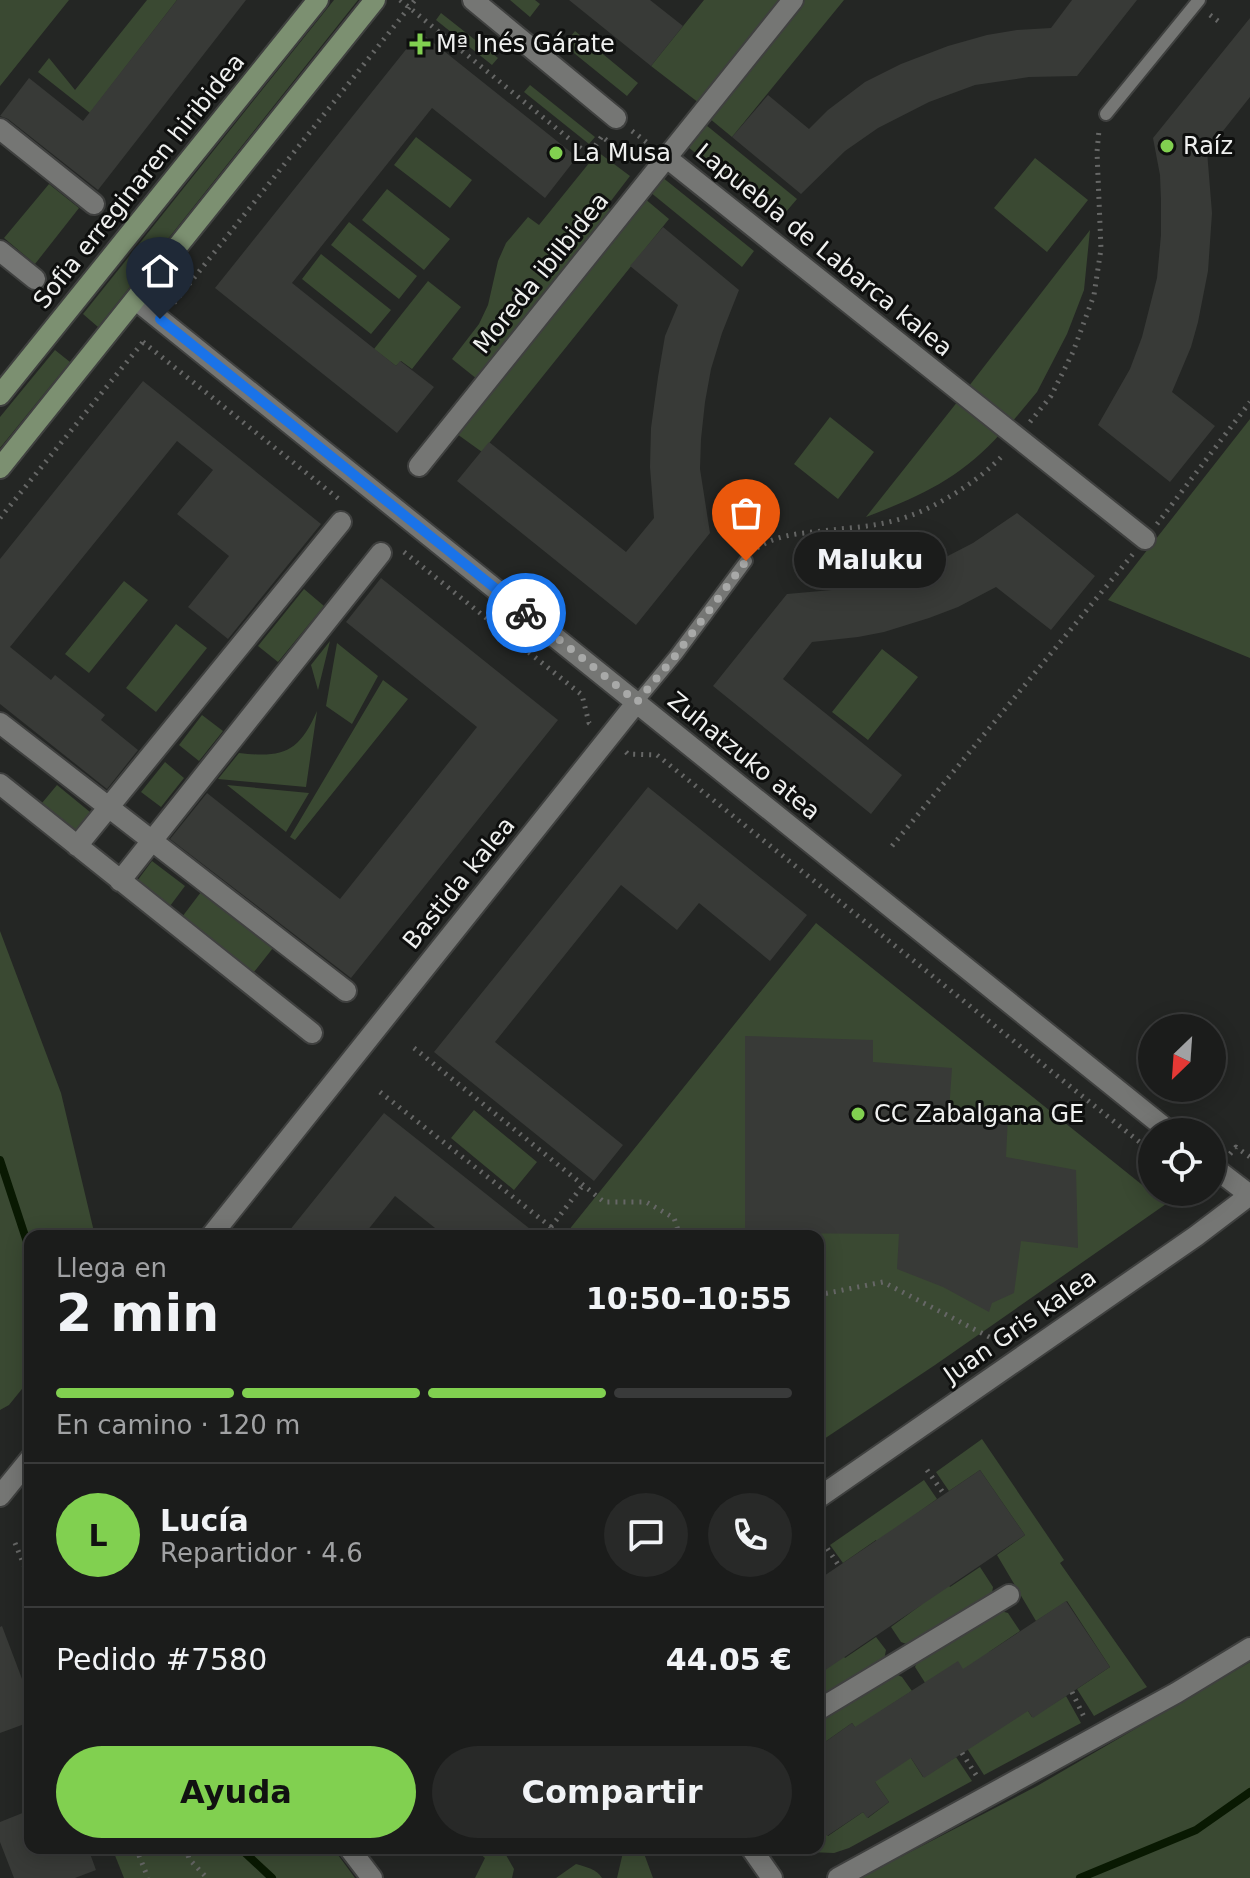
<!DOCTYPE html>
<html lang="es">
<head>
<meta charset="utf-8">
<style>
	body { margin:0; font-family:"DejaVu Sans",sans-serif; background:#282928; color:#f1f3f6; height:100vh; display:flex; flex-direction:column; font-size:30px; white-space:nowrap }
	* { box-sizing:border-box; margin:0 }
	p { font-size:26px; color:#a0a1a3 }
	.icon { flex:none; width:44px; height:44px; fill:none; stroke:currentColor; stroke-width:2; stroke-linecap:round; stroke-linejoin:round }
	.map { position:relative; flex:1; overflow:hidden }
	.side { position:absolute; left:24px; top:1230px; width:800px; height:624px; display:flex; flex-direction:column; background:#1b1c1b; border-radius:16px; box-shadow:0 4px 20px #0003,0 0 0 2px #393a3a }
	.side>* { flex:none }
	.needle { width:52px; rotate:205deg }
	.tools { position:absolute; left:1138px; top:1014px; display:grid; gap:16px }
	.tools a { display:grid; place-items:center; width:88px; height:88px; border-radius:50%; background:#1b1c1b; box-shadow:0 4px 20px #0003,0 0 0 2px #393a3a; font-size:40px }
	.pin { position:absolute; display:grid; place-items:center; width:68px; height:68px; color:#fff; margin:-82px -34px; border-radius:50% 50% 50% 0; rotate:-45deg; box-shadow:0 0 8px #0007 }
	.pin .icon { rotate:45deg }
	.courier { position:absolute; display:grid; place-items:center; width:80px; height:80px; margin:-40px; border:6px solid #1a73e8; border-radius:50%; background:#fff; color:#222; box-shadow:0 2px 10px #0007 }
	.bubble { position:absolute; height:56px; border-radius:28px; background:#1b1c1b; box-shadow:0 4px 20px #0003,0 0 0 2px #393a3a; font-size:26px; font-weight:700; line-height:56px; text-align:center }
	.summary em { font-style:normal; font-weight:700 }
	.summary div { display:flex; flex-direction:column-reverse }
	.summary { display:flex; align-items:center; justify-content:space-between; height:136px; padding:0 32px }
	h1 { font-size:52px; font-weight:700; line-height:60px }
	.bar { display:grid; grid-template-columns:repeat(4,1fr); gap:12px 8px; align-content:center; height:96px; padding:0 32px }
	.bar i { height:10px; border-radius:6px; background:#393a3a }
	.bar .on { background:#81d050 }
	.bar p { grid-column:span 4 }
	.line { display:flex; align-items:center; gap:20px; padding:0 32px; border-top:2px solid #393a3a }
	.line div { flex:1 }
	.round { display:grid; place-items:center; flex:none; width:84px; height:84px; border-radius:42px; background:#282928 }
	.button { display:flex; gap:16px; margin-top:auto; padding:16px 32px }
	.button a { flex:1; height:92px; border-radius:48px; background:#81d050; color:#111; font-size:32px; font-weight:700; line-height:92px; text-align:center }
	.button a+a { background:#282928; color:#f1f3f6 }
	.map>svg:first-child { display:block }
	.green { fill:#3a4932 }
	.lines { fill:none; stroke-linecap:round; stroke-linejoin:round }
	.stream { stroke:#091902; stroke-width:8 }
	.building { fill:#383a37 }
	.lane-casing { stroke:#3f403f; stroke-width:16 }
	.street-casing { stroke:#3f403f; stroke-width:24 }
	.secondary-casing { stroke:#3f403f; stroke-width:24 }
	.path { stroke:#666766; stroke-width:5; stroke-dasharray:2 6; stroke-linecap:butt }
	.lane { stroke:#757674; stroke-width:12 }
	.street { stroke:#757674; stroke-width:20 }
	.secondary { stroke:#7c9071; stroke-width:20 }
	.done { stroke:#a8a9a8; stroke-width:8; stroke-dasharray:0 14.4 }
	.route { stroke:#1a73e8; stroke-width:10 }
	.poi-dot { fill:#81d050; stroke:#0e0f0e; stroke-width:3 }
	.labels { text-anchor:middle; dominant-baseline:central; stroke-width:6; stroke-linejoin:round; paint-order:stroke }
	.poi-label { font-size:24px; fill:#eff0ef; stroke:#0e0f0e; text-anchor:start }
	.street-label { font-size:24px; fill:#eff0ef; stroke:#0e0f0e }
</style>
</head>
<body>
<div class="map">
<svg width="1250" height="1878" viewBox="0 0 1250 1878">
	<rect width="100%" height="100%" fill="#242624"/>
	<path class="green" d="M0 0H69L0 86Z
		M147 0H177L90 113 38 72 49 58 75 90Z
		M334 0H358L98 327 83 314Z
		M510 0H535L540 4 530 17Z
		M704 0H781L699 103 651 66Z
		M805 0H844L732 137 709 118Z
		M441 13 498 58 492 65 436 20Z
		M575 31 638 83 627 96 564 45Z
		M530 85 595 137 589 144 524 92Z
		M706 125 797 199 779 220 688 147Z
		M416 137 472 180 450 208 394 165Z
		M598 152 630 176 607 206 613 212 477 379 452 359 479 324 488 305 498 261 506 243 528 217 539 225Z
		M1035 158 1088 200 1047 252 994 208Z
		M662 177 754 251 742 267 650 192Z
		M49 184 79 208 35 264 4 238Z
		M387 189 450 239 424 270 362 220Z
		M644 198 669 219 482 452 457 434Z
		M349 222 417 276 399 299 331 245Z
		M1090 230 1084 290 1067 334 1037 392 1012 422 969 386Z
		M321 254 391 310 371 334 302 279Z
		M428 281 461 307 412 369 401 361 396 366 374 349Z
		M55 350 70 362 0 448V417Z
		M958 401 1001 433C961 478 921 496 866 517Z
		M830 417 874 452 838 499 794 464Z
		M1250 419V658L1108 600Z
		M124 581 148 600 89 673 65 654Z
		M304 589 324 606 278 662 258 646Z
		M176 624 207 648 156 712 126 688Z
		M330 641 318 690 311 665Z
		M337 643 378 676 352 724 326 706Z
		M882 649 918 677 868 740 832 712Z
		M383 680 408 699 295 840 290 837Z
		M317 711 306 787 218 779 239 753C282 758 299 753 317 711Z
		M202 715 223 731 199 761 179 745Z
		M165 762 184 778 161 807 141 792Z
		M57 785 90 812 76 830 42 803Z
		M227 785 309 793 286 832Z
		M152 861 185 886 170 906 137 881Z
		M201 892 273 948 250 977 179 921Z
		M816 923 1166 1204 935 1365 818 1443V1236H564Z
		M0 931 61 1093 95 1236H30V1379L9 1405 0 1410Z
		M474 1110 537 1162 514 1190 451 1138Z
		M982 1439 1064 1560 1060 1563 1147 1687 1094 1716 1077 1689 1110 1667 1067 1601 1036 1621 997 1555 1025 1535 980 1470 949 1491 936 1472Z
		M924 1480 937 1499 905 1522 950 1587 980 1567 993 1587 992 1593 909 1645 901 1642 891 1627 921 1605 876 1540 843 1563 830 1545Z
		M1001 1611 1008 1613 1020 1631 989 1652 1032 1717 1066 1696 1081 1723 984 1775 915 1667 917 1661Z
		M818 1619 845 1658 876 1637 886 1650 884 1660 818 1700Z
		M1250 1662V1878H860L1037 1786Z
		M894 1673 902 1677 912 1691 881 1711 923 1777 956 1757 972 1781 849 1848 834 1853 808 1852 805 1848H818V1823L828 1836 863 1812 868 1818 889 1802 875 1782 862 1737 852 1723 818 1747V1719Z
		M112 1848H333L355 1878H124Z
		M473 1848H502L514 1869 512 1878H475L485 1858Z
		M624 1848H642L653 1878H617Z
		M576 1864C586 1867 597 1869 602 1878H556Z"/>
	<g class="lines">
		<path class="stream" d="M0 1160 30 1251
			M240 1848 272 1878
			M1080 1878 1196 1830 1250 1792"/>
	</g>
	<path class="building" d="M177 0H246L98 190 8 119 0 116 29 78 83 121Z
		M569 0H650L683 26 651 66Z
		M1072 0H1137L1077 76 1029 77 975 85 929 102 878 128 845 151 801 194 732 137 768 95 809 129 828 110 865 82 901 64 948 46 987 35 1017 30 1051 28Z
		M1250 18V97L1207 151 1212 213 1208 271 1198 322 1191 347 1172 392 1215 426 1170 482 1098 425 1130 369 1142 337 1157 278 1161 235V200L1160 175 1153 138Z
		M420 32 577 157 545 198 432 108 292 283 396 366 400 361 434 387 397 433 215 288Z
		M663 227 739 290 722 333 711 369 705 402 701 439 700 469 710 533 636 625 457 481 489 442 626 552 654 518 650 467 651 428 658 377 665 336 678 305 630 266Z
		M143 381 321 524 228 639 188 607 229 556 177 514 213 470 177 441 10 647 51 680 55 675 105 715 101 720 138 750 107 789 0 704V559Z
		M1017 513 1095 576 1051 630 996 587 958 607 929 618 884 632 858 637 812 642 783 679 902 775 871 814 713 686 787 594 843 589 877 582 910 572 942 559 973 543Z
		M381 578 558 720 351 978 170 839 207 793 340 899 477 727 346 622Z
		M648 787 807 915 770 961 699 903 677 930 621 885 495 1042 623 1145 594 1181 434 1052Z
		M745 1036 873 1040V1062L952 1068 949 1111 1008 1116 1006 1157 1076 1170 1078 1248 1021 1241 1014 1293 992 1303 989 1312 943 1287 897 1269 899 1234 745 1233Z
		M384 1113 539 1236H445L395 1196 363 1236H285Z
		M980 1470 1025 1535 818 1675V1580Z
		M1066 1601 1110 1667 1033 1718 1028 1711 924 1778 911 1758 875 1782 889 1802 867 1818 863 1812 827 1836 818 1823V1747L852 1723 855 1727 958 1661 963 1669Z
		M2 1626 30 1700V1722L0 1733V1627Z
		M30 1810V1848H88L96 1870 75 1878H14L0 1842V1822Z"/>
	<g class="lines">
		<g class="lane-casing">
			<path id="lane" d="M1106 114 1199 0
				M637 702 676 655 746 561"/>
		</g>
		<g class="street-casing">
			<path id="street" d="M473 0 616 118
				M0 129 94 204
				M667 158 1145 539
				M0 251 35 279
				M136 300 1170 1132
				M419 466 793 0
				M0 723 346 991
				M0 784 312 1033
				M77 846 341 522
				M120 881 381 553
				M1212 1166 1250 1195
				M211 1236 637 702
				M0 1496 30 1459
				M818 1498 1196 1236 1250 1195
				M818 1710 1009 1595
				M349 1848 372 1878
				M751 1848 772 1878
				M838 1878 1176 1693 1250 1648"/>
		</g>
		<g class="secondary-casing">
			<path id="secondary" d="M0 395 318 0
				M0 468 375 0"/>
		</g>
		<path class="path" d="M400 0 589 155 602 136
			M1210 15 1222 24
			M632 131 649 144
			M605 139 634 162
			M174 303 415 0
			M143 342 340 500
			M1030 422 1051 396 1073 352 1094 295 1101 249 1097 152 1099 130
			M0 518 143 342
			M1157 524 1250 402
			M757 548C781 532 811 533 839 529 863 527 889 524 912 515 942 504 981 479 1003 455
			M404 552 582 695 589 723 593 726
			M626 752 628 754 657 755 1152 1152
			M892 846 1133 554
			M414 1048 604 1202H646L674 1218 680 1236
			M380 1092 551 1227 555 1236
			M1230 1154 1236 1147 1250 1157
			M551 1227 583 1185
			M818 1295 883 1282 997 1341
			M927 1470 944 1494
			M823 1542 839 1566
			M15 1543 30 1580
			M1072 1692 1085 1719
			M962 1753 978 1778
			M136 1848 148 1878
			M186 1848 189 1859 207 1878"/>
		<use href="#lane" class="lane"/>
		<use href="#street" class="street"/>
		<use href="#secondary" class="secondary"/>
	</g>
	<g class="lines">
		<path class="done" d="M526 613 637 702 676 655 746 561"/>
		<path class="route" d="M160 319 526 613"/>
	</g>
	<g class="poi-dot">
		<path d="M416 32h8v8h8v8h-8v8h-8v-8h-8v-8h8z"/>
		<circle cx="1167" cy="146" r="8"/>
		<circle cx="556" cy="153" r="8"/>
		<circle cx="858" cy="1114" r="8"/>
	</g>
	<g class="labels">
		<g class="poi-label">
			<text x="436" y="44">Mª Inés Gárate</text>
			<text x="1183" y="146">Raíz</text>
			<text x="572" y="153">La Musa</text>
			<text x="874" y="1114">CC Zabalgana GE</text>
		</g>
		<g class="street-label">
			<text transform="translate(139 181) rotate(-51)">Sofia erreginaren hiribidea</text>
			<text transform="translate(824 250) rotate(39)">Lapuebla de Labarca kalea</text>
			<text transform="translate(541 273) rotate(-51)">Moreda ibilbidea</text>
			<text transform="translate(744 756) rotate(39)">Zuhatzuko atea</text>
			<text transform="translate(459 883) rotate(-51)">Bastida kalea</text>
			<text transform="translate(1020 1326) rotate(-35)">Juan Gris kalea</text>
		</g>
	</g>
</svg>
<div class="tools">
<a><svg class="needle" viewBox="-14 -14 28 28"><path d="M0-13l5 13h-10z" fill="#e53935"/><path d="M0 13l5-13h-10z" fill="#a0a1a3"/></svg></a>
<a><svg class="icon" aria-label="locate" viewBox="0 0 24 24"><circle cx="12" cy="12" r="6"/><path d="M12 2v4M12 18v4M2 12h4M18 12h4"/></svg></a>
</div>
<div class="pin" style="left:746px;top:561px;background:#ea580c"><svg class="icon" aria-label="bag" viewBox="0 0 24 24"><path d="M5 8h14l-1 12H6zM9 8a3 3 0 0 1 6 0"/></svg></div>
<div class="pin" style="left:160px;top:319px;background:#1f2937"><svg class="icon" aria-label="home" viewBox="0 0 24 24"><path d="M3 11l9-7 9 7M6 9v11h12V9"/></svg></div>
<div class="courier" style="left:526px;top:613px"><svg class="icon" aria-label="bike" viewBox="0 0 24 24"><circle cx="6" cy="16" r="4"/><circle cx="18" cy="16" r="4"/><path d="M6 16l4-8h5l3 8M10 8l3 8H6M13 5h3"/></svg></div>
<div class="bubble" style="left:794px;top:532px;width:152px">Maluku</div>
<section class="side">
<div class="summary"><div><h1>2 min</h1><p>Llega en</p></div><em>10:50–10:55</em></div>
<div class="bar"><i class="on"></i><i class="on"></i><i class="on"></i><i></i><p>En camino · 120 m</p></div>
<div class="line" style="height:144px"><b class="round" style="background:#81d050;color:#111">L</b><div><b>Lucía</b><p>Repartidor · 4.6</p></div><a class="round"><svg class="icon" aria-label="chat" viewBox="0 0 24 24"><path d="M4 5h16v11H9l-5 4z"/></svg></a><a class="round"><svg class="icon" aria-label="phone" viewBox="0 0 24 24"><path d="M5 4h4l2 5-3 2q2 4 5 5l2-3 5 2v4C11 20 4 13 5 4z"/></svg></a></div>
<div class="line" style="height:104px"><div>Pedido #7580</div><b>44.05 €</b></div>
<div class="button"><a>Ayuda</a><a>Compartir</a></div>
</section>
</div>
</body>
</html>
